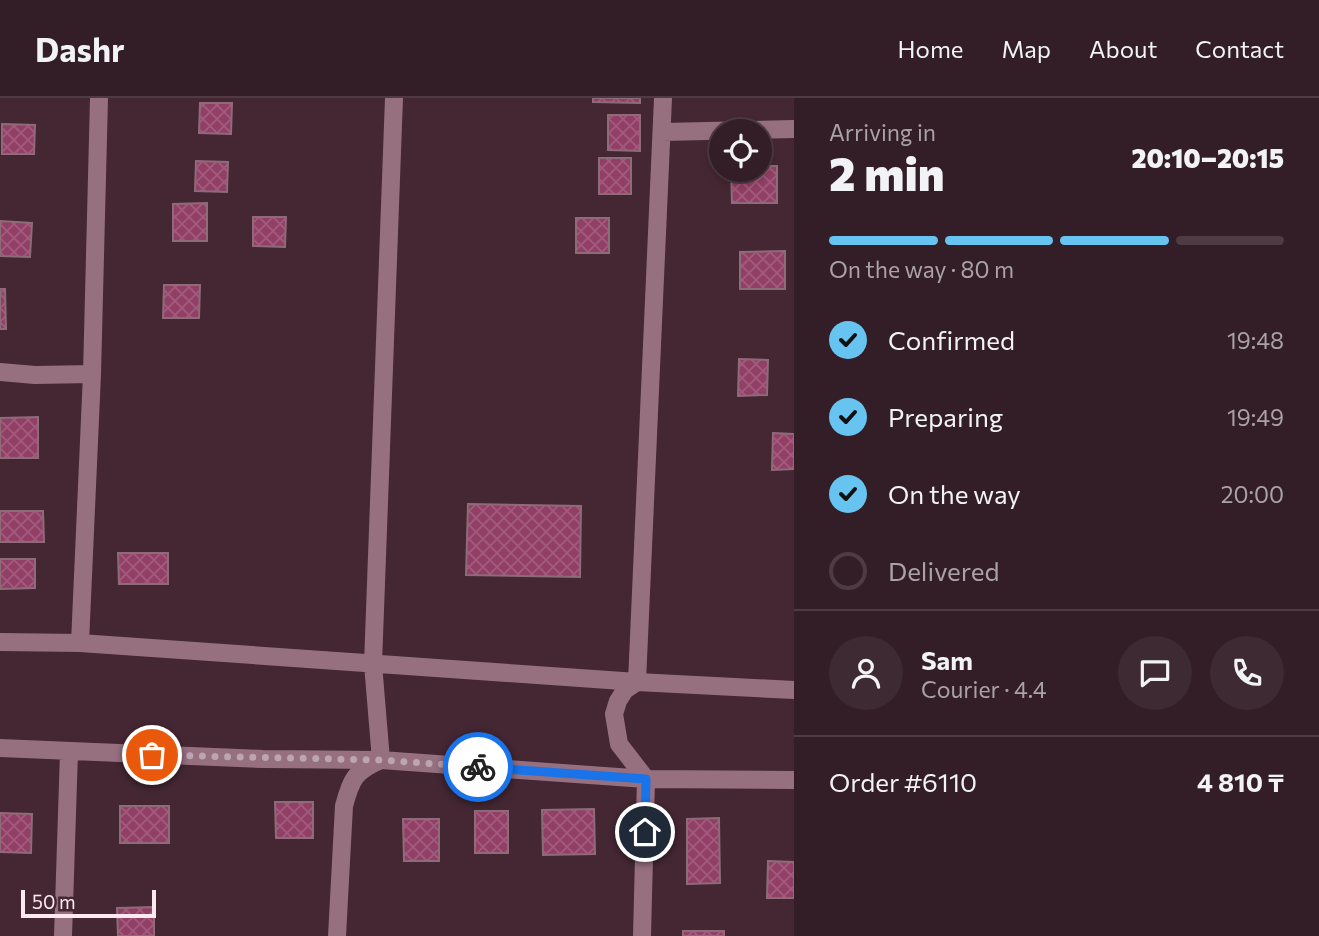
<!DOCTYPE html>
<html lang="en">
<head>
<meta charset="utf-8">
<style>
	body { margin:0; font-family:Commissioner,sans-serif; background:#3e2a32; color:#f1f3f6; height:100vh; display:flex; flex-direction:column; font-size:26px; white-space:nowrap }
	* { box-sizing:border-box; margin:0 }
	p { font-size:23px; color:#a9a2a7 }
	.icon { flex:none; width:38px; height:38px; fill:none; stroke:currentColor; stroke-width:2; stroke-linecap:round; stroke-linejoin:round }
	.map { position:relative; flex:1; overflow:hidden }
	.drawer { display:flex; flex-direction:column; background:#331d26; width:525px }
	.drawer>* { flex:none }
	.fabs { position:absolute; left:709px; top:21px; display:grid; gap:14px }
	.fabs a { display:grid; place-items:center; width:63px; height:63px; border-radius:50%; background:#331d26; box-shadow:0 4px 10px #0003,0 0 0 2px #4e3b43; font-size:35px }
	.scale { position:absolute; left:21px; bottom:18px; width:135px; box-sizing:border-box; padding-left:7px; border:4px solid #fde9f0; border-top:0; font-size:19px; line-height:24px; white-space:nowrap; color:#fde9f0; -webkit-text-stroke:5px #442733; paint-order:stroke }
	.pin { position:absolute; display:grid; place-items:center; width:60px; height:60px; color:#fff; margin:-30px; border:4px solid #fff; border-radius:50%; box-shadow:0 2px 7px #0007 }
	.courier { position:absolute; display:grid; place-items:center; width:70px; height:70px; margin:-35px; border:5px solid #1a73e8; border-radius:50%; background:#fff; color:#222; box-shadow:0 2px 9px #0007 }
	.overview em { font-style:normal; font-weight:800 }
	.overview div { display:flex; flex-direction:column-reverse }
	.overview { display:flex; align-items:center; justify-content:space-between; height:119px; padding:0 35px }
	h1 { font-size:46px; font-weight:800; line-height:52px }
	.bar { display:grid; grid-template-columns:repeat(4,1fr); gap:10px 7px; align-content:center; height:84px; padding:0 35px }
	.bar i { height:9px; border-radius:5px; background:#4e3b43 }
	.bar .current { background:#67c4f0 }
	.bar p { grid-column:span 4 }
	.line { display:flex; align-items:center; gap:18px; padding:0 35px; border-top:2px solid #4e3b43 }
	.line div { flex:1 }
	.round { display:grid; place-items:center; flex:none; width:74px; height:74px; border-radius:37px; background:#3e2a32 }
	ol { padding:0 35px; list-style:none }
	li { display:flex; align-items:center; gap:21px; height:77px }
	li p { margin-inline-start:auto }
	li .icon { padding:7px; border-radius:50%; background:#67c4f0; color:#111; stroke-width:4 }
	li:last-child { color:#a9a2a7 }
	li i { width:38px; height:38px; border:4px solid #4e3b43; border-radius:50% }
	header { display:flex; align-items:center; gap:42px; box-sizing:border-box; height:98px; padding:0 35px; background:#331d26; border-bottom:2px solid #4e3b43 }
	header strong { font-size:33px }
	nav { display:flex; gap:38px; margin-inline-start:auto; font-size:24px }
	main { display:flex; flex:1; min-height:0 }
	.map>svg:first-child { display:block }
	.building { fill:url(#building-cross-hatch); stroke:#8e6b79; stroke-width:2 }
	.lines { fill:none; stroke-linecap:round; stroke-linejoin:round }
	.minor { stroke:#977080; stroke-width:18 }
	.done { stroke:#bca5ae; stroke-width:7; stroke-dasharray:0 12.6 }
	.route { stroke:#1a73e8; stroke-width:9 }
</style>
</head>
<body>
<header>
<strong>Dashr</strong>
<nav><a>Home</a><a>Map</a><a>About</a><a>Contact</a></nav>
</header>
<main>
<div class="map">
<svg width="794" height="838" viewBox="0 0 794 838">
	<defs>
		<pattern id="building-cross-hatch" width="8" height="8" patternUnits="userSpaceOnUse" patternTransform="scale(1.75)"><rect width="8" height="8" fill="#923f66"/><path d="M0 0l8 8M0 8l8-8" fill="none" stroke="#a25b7c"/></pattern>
	</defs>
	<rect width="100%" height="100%" fill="#442733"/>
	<path class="building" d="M593 0H640V5L593 4Z
		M200 5H232L231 36 199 35Z
		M608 17H640V53L608 52Z
		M2 26 35 27 34 56H2Z
		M599 60H631V96H599Z
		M196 63 228 64 227 94 195 93Z
		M760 68H777V105H732L731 72H760Z
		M207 105V143H173V106Z
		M253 119H286L285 149 253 148Z
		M576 120H609V155H576Z
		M0 123 32 125 30 159 0 158Z
		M785 153V191H740V154Z
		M164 187H200L199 220H163Z
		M0 191H5L6 231H0Z
		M739 261 768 262 767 297 738 298Z
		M38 319V360H0V320Z
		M773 335 794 336V371L772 372Z
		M468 406 581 408 580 479 466 477Z
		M0 413H43L44 444H0Z
		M118 455H168V486H119Z
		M0 461H35V490L0 491Z
		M275 704H313V740H276Z
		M120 708H169V745H120Z
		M594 711 595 756 543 757 542 712Z
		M475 713H508V755H475Z
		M0 715 32 716 31 755 0 754Z
		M719 720 720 785 687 786V721Z
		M403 721H439V763H404Z
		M768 763 794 764V800H767Z
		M154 809V838H118L117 810Z
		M683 833H724V838H683Z"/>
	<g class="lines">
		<path class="minor" d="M662 34 794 31
			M0 274 35 277 92 276 80 545 0 544
			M92 276 99 0
			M80 545 637 584 794 592
			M0 650 263 661 381 662 646 681 794 682
			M63 838 69 654
			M337 838 344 708C351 681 355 673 381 662L373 566 394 0
			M642 838 646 681 619 646 614 616 618 603 625 592 637 584 663 0"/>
	</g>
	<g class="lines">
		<path class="done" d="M152 657 381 662 478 669"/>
		<path class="route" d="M478 669 646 681 645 734"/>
	</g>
</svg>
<div class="fabs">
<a><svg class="icon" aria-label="locate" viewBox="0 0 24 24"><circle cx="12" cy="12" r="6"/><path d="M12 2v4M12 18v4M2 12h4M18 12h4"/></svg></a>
</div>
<div class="scale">50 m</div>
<div class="pin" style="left:152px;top:657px;background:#ea580c"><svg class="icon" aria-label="bag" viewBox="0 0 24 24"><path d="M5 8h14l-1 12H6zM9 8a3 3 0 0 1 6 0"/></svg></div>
<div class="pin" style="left:645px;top:734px;background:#1f2937"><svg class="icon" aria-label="home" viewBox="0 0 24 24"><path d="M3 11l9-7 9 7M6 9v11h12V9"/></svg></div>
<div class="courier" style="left:478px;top:669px"><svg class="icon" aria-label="bike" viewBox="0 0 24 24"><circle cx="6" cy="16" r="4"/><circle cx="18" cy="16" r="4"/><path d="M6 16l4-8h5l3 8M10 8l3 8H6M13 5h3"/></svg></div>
</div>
<section class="drawer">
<div class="overview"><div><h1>2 min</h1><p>Arriving in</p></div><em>20:10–20:15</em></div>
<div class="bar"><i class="current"></i><i class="current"></i><i class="current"></i><i></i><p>On the way · 80 m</p></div>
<ol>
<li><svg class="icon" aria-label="check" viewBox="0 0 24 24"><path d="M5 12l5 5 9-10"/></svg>Confirmed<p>19:48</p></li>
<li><svg class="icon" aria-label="check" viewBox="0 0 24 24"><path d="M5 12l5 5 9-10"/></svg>Preparing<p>19:49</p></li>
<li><svg class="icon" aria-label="check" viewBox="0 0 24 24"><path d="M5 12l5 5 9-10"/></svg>On the way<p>20:00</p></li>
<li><i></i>Delivered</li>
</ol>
<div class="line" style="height:126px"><a class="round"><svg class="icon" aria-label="person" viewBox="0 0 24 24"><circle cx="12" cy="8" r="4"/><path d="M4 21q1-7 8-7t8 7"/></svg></a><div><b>Sam</b><p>Courier · 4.4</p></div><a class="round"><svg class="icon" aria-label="chat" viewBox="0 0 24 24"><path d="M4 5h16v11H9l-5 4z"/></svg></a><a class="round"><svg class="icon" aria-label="phone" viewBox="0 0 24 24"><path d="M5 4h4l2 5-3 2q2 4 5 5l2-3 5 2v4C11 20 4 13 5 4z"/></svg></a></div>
<div class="line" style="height:91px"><div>Order #6110</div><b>4 810 ₸</b></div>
</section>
</main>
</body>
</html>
